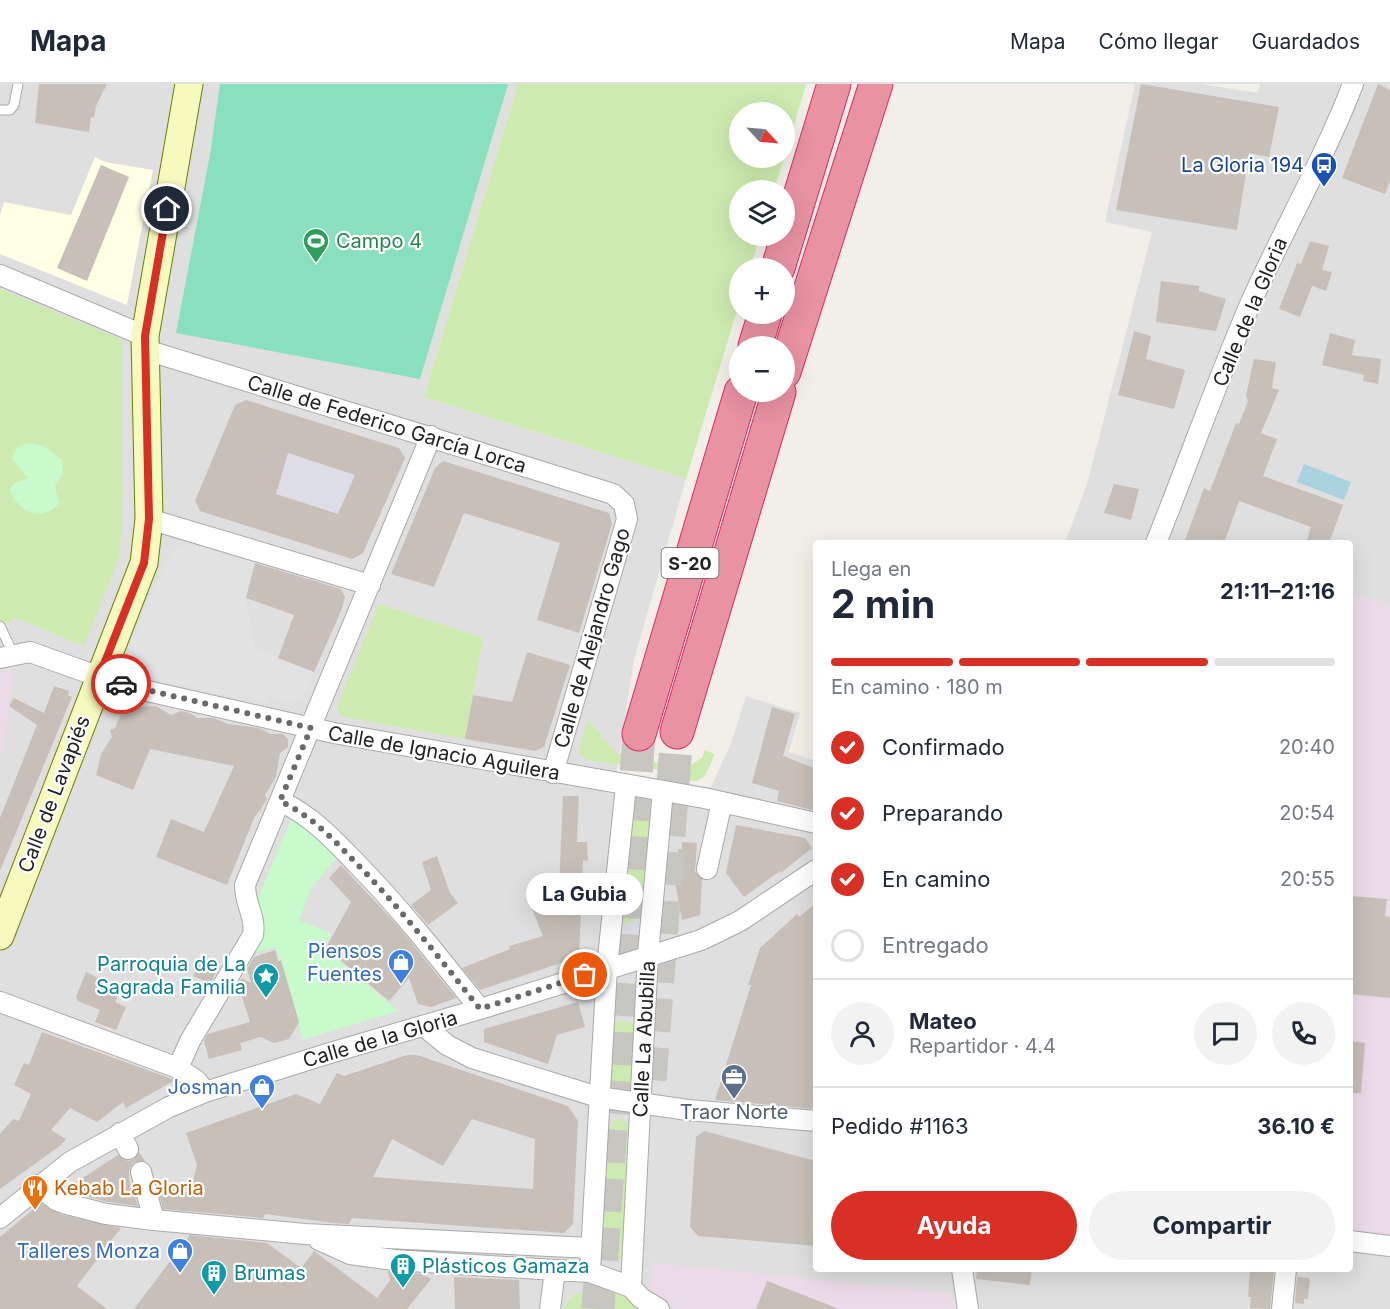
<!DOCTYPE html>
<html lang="es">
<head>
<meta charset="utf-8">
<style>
	body { margin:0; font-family:Inter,sans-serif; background:#f2f2f3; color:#1f2937; height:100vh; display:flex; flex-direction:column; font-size:22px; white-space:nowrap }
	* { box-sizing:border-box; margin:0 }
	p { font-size:20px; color:#747a83 }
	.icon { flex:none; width:33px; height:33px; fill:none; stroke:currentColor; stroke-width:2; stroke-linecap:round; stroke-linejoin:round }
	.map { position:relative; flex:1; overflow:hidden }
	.details { position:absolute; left:813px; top:456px; width:540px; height:732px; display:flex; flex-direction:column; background:#fff; border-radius:6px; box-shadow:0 6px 24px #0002 }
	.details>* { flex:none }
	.needle { width:39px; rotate:116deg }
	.tools { position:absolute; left:729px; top:18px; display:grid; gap:12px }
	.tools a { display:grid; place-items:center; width:66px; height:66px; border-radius:50%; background:#fff; box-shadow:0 6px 24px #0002; font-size:30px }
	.pin { position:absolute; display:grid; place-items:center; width:51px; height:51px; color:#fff; margin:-26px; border:3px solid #fff; border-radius:50%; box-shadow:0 2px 6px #0007 }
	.courier { position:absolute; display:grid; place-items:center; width:60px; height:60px; margin:-30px; border:4px solid #d93025; border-radius:50%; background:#fff; color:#222; box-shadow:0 2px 8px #0007 }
	.bubble { position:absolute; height:42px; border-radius:21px; background:#fff; box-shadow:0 6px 24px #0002; font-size:20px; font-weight:700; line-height:42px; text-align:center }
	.head em { font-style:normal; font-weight:700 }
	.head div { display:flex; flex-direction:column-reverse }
	.head { display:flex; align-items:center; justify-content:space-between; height:102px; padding:0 18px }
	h1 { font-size:39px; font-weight:700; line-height:45px }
	.bar { display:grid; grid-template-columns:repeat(4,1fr); gap:9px 6px; align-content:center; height:72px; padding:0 18px }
	.bar i { height:8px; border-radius:4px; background:#e0e1e3 }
	.bar .selected { background:#d93025 }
	.bar p { grid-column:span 4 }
	.line { display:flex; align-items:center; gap:15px; padding:0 18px; border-top:2px solid #e0e1e3 }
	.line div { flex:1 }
	.round { display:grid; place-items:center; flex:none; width:63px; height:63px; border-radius:32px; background:#f2f2f3 }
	ol { padding:0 18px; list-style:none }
	li { display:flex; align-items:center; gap:18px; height:66px }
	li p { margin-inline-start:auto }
	li .icon { padding:6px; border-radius:50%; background:#d93025; color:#fff; stroke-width:4 }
	li:last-child { color:#747a83 }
	li i { width:33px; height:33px; border:3px solid #e0e1e3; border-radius:50% }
	.primary-button { display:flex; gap:12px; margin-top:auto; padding:12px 18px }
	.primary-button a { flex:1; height:69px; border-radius:36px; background:#d93025; color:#fff; font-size:24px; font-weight:700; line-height:69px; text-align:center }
	.primary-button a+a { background:#f2f2f3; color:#1f2937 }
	header { display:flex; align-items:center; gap:36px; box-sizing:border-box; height:84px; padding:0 30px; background:#fff; border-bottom:2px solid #e0e1e3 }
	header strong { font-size:28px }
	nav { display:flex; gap:33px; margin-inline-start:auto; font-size:21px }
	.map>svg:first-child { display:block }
	.residential { fill:#e0dfdf }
	.industrial { fill:#ebdbe8 }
	.education { fill:#ffffe5 }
	.grass { fill:#cdebb0 }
	.park { fill:#c8facc }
	.pitch { fill:#88e0be }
	.parking { fill:#e2e2e2 }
	.plaza { fill:#dddde8 }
	.water { fill:#aad3df }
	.building { fill:#c7bfb8; fill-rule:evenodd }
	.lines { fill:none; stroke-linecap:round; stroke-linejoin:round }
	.highway-tunnel { stroke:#c8c6c1; stroke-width:33; stroke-dasharray:33 16; stroke-linecap:butt }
	.lane-casing { stroke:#a9a9a9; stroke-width:11 }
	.street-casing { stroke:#a9a9a9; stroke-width:22 }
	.secondary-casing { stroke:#707d05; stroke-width:29 }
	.highway-casing { stroke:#dc2a67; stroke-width:35 }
	.lane { stroke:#fff; stroke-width:9 }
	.street { stroke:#fff; stroke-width:20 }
	.secondary { stroke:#f7fabf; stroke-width:27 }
	.highway { stroke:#e892a2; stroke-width:33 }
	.done { stroke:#6b6a68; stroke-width:6; stroke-dasharray:0 10.8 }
	.route { stroke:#d93025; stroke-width:8 }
	.labels { text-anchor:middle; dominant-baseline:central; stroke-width:4.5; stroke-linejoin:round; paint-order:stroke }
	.shield { fill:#fff; stroke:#646464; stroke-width:1.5 }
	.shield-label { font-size:18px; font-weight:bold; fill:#222 }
	.transit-label { font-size:20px; fill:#164399; stroke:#fff; text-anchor:end }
	.leisure-label { font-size:20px; fill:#27864d; stroke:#fff; text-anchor:start }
	.street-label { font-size:20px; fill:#222; stroke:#fff }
	.shop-label { font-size:20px; fill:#366cbe; stroke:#fff; text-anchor:end }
	.culture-label { font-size:20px; fill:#0d838f; stroke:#fff; text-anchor:start }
	.service-label { font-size:20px; fill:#4e5e75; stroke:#fff }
	.food-label { font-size:20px; fill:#c56008; stroke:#fff; text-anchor:start }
</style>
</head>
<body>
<header>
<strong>Mapa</strong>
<nav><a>Mapa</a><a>Cómo llegar</a><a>Guardados</a></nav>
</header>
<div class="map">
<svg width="1390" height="1225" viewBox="0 0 1390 1225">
	<rect width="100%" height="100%" fill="#f2efe9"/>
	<path class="residential" d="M0 0H518L424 313 686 395 634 576 617 685 603 877 656 856 674 701 711 703 731 659 746 612 800 629 789 668 816 677V1185H1350V459H1065L1087 400 1152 148 1105 138 1135 0H1200L1258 9 1260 0H1390V1225H0Z"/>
	<path class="industrial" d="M1350 508 1390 521V1151L1350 1145Z
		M13 584 3 668 0 669V589Z
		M652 1179 949 1209 958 1225H675L650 1206Z"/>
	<path class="education" d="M95 73 105 78 153 86 127 221 0 170V131L4 118 71 131Z"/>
	<path class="grass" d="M518 0H806L785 72 784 28H740V74H784L774 106H740V152H760L750 184H740L739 220 686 395 424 313Z
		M0 205 121 255 122 435 119 474 84 562 16 534 0 543Z
		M379 520 483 554 465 655 344 633 338 628V620Z
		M588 635 616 669 685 685 703 673 704 666 715 670 705 692 697 697H681L682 689 586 676 580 671 579 665Z
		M644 716 654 725 643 834 616 843 633 718Z
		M625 898 637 905 638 927 612 925C613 913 612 902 625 898Z
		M611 937 637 939 634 996 627 1001 616 1000 610 992Z
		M622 1035 632 1041 625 1172 616 1176 608 1173 603 1166 608 1048 613 1037Z
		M595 1204 609 1205 646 1225H563L573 1211Z"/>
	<path class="park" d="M28 359 44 362 62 376 63 388 55 402 59 419C44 440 16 427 10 406L13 400 27 394 12 374 18 363Z
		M293 730 340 770 312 803 299 836 332 850 324 864 398 927 303 956 276 863 253 869C264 849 266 839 257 817Z"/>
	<path class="pitch" d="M220 0H508L420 295 176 249 211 65Z"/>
	<path class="parking" d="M188 459 255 479 245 515 255 564 314 588 304 613 290 619 269 613 267 620 120 588 153 504 176 464Z"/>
	<path class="plaza" d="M279 367 350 389 360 384 343 419 340 433 330 427 276 410Z
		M643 834 637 859 621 857 616 852V843Z"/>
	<path class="water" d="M1304 380 1351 398 1344 416 1297 398Z"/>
	<path class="building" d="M39 0H107L96 22 94 34 91 33 89 48 35 39Z
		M1141 0 1279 23 1269 73 1249 69 1237 146 1116 126Z
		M1378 0 1390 6V96L1385 110 1342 94Z
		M101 81 129 93 87 197 57 184Z
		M1310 157 1329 162 1322 186 1332 188 1326 207 1312 202 1300 233 1279 225 1297 179 1301 180Z
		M1161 197 1199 202V207L1226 215 1216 247 1156 238Z
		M1134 247 1151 252 1146 275 1185 286 1174 325 1118 311Z
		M1330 249 1355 256 1352 271 1381 275 1378 300 1363 297 1364 291 1322 281Z
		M1254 275 1276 278 1272 304 1279 306 1261 349 1277 355 1263 392 1343 421 1329 459H1306L1311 443 1239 417 1224 459H1184L1204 404 1210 407 1236 339 1239 340 1248 317 1246 312Z
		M246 316 399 364 405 374 363 469 352 475 200 427 195 417 235 321ZM288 369 355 391 338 430 276 410Z
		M443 377 609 429 612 440 579 549 537 536 560 459 464 429 434 503 391 490 435 384Z
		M1114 400 1139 405 1131 436 1104 429Z
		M255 479 341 505 345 513 341 527 314 588 278 574 294 531 246 514Z
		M527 568 570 581 544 663 535 667 465 655 473 611 512 618Z
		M54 602 69 607 68 611 72 613 0 787V734L37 641 9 622 14 614 44 629Z
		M123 616 139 623 156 622 171 631 181 627 190 629 197 634H214L228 640 259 644 271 650H283L288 655V663L280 669 276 693 265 711 267 715 261 725 254 734 227 801 156 773 171 735 204 748 234 682 150 665 133 706 96 691 101 670 112 653 110 646 115 644 123 626Z
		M772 623 795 630 783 672 816 685V702L812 714 816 715V727L777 717 779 707 752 699Z
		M563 712H579L577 758H587L588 777 583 776 579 873 480 906 462 884 510 865 509 862 543 852 529 817 528 802 559 804Z
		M736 741 805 754 812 764 781 789 780 787 744 813 726 789Z
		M682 758 697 759 695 788 702 795 700 831 682 836 674 793 678 792V765H682Z
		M437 772 450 809 458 819 428 841 411 821 431 806 422 778Z
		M341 781 397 841 456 914 431 923 418 920 409 894 389 917 326 864 351 818 329 794Z
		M1350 812 1387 815 1385 832 1390 833V914L1350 910Z
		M816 819V1025L715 1016 751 901H748L760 864 797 830 799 833Z
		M275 866 278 877 281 876 299 938 289 955 274 959 261 953 240 959 242 966 209 975 204 957 208 950 250 938 238 900 242 894 251 899 247 885 254 873Z
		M203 873 220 882 210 899 193 892Z
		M86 888 121 905 115 918 126 923 116 946 95 938 100 926 78 917 76 913Z
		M578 918 585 943 557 951 548 980 484 958V945Z
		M42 948 175 996 126 1024 123 1018 97 1038 70 1024 51 1046 66 1055 61 1061 0 1105V1050L13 1035 19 1037 31 1010 14 1001 24 979 29 981Z
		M1350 957 1365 959 1361 1009H1350Z
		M407 971H417L568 1022 578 1037 573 1140 564 1149 352 1134 349 1140 333 1139 265 1130 263 1134 163 1125 157 1102 190 1109 197 1081 186 1049 296 1010 320 1020 337 989 344 992ZM472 1035 535 1055 533 1105 373 1093 392 1055 443 1082Z
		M704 1047 816 1077V1162L698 1152 690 1143 696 1053Z
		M139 1068 145 1077 133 1079 129 1086V1095L138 1122 108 1118 64 1106 118 1071 128 1077 134 1075Z
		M41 1119 63 1131 121 1144 77 1202 107 1225H0V1153Z
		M190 1151 267 1159 301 1184 314 1167 377 1214 390 1196 388 1187 422 1190 431 1195 407 1225H134Z
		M977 1185H1032L1030 1201 976 1195Z
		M1250 1185H1274L1270 1225 1250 1224 1251 1213H1248Z
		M454 1193 519 1196 520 1225H455Z
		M1297 1193 1310 1194 1308 1215H1304V1220L1295 1219Z
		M767 1197 837 1224 836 1225H756Z"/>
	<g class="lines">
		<path class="highway-tunnel" d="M650 996 677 648
			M598 1225 639 650"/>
		<g class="lane-casing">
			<path id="lane" d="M0 26H10L14 21 18 0
				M0 542 14 572"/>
		</g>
		<g class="street-casing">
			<path id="street" d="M0 191 145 252
				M146 266 530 384 613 410 624 420 627 435 553 689
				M149 435 370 501
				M1156 459C1188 379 1217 297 1251 218 1284 145 1324 75 1353 0
				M0 574 30 568 125 602 334 649 704 714 816 739
				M280 717C312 732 334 756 358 781 402 826 441 876 480 925
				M707 785 722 718
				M0 918 178 984
				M424 942 447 961 472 974 598 1013 688 1026 816 1037
				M205 1008 197 997 178 984 190 957 253 851C256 831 245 822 245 801L431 352
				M120 1049 128 1065
				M141 1088 154 1136
				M38 1101 56 1116 67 1120 106 1130 154 1136 305 1150 591 1164
				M0 1134 70 1078 169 1023 205 1008 330 969 480 925 701 856 740 837 816 786
				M319 1156 350 1170 394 1176 555 1186
				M1350 1157 1390 1162
				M962 1185 968 1225
				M590 1188 607 883 626 702
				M631 1203 648 870 663 707
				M550 1225 555 1186 590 1188 631 1203 641 1214 659 1225
				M1282 1225 1286 1185"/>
		</g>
		<g class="secondary-casing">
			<path id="secondary" d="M0 852 144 479 149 435 145 252 189 0"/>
		</g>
		<g class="highway-casing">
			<path id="highway" d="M778 184 834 0
				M755 262 765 230
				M784 288 876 0
				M677 648 779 308
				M639 650 741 308"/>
		</g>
		<use href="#lane" class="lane"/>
		<use href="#street" class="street"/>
		<use href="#secondary" class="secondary"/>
		<use href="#highway" class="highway"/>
	</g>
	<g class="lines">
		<path class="done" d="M121 600 311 644 280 717C312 732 334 756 358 781 402 826 441 876 480 925L585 891"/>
		<path class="route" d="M121 600 99 593 144 479 149 435 145 252 167 125"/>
	</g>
	<defs>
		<g id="bus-pin" transform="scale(1.35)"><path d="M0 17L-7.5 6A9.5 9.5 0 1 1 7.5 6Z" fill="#1a4fb4" stroke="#fff"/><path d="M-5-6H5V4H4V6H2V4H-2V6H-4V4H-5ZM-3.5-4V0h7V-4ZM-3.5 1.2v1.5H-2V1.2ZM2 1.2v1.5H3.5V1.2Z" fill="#fff"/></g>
		<g id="stadium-pin" transform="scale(1.35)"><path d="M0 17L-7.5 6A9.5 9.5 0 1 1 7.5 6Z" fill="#2e9e5b" stroke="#fff"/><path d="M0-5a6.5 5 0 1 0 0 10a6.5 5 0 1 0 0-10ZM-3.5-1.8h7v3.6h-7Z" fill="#fff"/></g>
		<g id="shop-pin" transform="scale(1.35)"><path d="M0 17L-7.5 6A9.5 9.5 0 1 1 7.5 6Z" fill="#3f7fe0" stroke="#fff"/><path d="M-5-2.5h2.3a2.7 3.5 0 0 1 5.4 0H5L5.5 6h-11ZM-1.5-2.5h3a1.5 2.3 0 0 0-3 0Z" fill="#fff"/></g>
		<g id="sight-pin" transform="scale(1.35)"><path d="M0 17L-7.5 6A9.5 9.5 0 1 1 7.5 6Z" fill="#0f9aa8" stroke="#fff"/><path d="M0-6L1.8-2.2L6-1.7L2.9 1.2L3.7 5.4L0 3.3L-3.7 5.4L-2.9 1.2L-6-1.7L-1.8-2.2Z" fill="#fff"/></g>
		<g id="office-pin" transform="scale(1.35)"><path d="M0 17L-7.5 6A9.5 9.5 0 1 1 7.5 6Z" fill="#5c6f8a" stroke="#fff"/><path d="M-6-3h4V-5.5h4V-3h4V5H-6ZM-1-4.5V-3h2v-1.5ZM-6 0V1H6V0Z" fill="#fff"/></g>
		<g id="restaurant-pin" transform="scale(1.35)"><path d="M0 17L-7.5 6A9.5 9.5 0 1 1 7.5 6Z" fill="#e8710a" stroke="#fff"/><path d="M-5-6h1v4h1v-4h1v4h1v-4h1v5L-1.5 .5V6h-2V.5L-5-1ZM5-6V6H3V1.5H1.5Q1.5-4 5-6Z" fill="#fff"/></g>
		<g id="building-pin" transform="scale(1.35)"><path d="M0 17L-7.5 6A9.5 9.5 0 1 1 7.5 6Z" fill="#0f9aa8" stroke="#fff"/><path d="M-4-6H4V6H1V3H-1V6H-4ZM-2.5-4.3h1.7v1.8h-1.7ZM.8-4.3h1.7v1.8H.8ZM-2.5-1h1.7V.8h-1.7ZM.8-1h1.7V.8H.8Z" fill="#fff"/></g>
	</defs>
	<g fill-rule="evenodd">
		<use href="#bus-pin" x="1324" y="81"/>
		<use href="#stadium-pin" x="316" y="157"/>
		<use href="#shop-pin" x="401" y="878"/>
		<use href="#sight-pin" x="266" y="892"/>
		<use href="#office-pin" x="734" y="993"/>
		<use href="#shop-pin" x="262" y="1003"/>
		<use href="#restaurant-pin" x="35" y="1104"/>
		<use href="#shop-pin" x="180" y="1167"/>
		<use href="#building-pin" x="403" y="1182"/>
		<use href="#building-pin" x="214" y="1189"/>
	</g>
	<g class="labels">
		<rect class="shield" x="661.5" y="464" width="57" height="30" rx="4.5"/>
		<g class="shield-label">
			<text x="690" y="479">S-20</text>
		</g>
		<g class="transit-label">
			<text x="1304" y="81">La Gloria 194</text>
		</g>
		<g class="leisure-label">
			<text x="336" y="157">Campo 4</text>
		</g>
		<g class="street-label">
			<text transform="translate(1250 228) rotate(-67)">Calle de la Gloria</text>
			<text transform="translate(387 340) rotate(17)">Calle de Federico García Lorca</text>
			<text transform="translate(592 554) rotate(-74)">Calle de Alejandro Gago</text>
			<text transform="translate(444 669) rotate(10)">Calle de Ignacio Aguilera</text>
			<text transform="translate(54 710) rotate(-69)">Calle de Lavapiés</text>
			<text transform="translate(380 955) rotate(-16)">Calle de la Gloria</text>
			<text transform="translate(644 955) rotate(-87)">Calle La Abubilla</text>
		</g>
		<g class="shop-label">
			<text x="382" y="867">Piensos<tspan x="382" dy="23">Fuentes</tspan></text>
			<text x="242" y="1003">Josman</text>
			<text x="160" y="1167">Talleres Monza</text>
		</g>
		<g class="culture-label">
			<text x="246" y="880" text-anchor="end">Parroquia de La<tspan x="246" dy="23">Sagrada Familia</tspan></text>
			<text x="422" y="1182">Plásticos Gamaza</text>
			<text x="234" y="1189">Brumas</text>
		</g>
		<g class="service-label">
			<text x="734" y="1028">Traor Norte</text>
		</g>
		<g class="food-label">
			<text x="54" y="1104">Kebab La Gloria</text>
		</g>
	</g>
</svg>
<div class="tools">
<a><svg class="needle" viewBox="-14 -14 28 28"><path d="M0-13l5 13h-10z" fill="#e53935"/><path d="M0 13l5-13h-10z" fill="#747a83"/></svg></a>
<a><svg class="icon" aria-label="layers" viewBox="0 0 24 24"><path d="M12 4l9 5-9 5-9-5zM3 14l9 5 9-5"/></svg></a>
<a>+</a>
<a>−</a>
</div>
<div class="pin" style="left:585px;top:891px;background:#ea580c"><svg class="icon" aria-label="bag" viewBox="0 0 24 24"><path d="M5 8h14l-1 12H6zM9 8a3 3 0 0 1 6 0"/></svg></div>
<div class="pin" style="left:167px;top:125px;background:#1f2937"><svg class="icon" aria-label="home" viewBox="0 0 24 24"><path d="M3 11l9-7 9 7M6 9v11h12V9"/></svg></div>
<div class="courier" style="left:121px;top:600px"><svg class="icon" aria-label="car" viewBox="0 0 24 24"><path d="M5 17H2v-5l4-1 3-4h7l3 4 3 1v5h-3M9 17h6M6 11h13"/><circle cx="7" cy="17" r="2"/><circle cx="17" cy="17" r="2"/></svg></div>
<div class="bubble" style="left:526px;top:789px;width:117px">La Gubia</div>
<section class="details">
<div class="head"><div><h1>2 min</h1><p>Llega en</p></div><em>21:11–21:16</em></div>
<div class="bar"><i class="selected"></i><i class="selected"></i><i class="selected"></i><i></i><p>En camino · 180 m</p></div>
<ol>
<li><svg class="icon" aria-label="check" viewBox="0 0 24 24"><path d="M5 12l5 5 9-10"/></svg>Confirmado<p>20:40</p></li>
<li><svg class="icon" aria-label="check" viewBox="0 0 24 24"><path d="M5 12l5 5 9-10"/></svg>Preparando<p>20:54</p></li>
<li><svg class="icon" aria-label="check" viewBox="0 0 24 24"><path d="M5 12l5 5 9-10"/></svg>En camino<p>20:55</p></li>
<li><i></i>Entregado</li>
</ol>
<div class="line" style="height:108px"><a class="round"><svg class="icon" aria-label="person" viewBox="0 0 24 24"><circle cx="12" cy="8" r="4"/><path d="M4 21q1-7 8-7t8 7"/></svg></a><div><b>Mateo</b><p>Repartidor · 4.4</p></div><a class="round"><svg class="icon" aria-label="chat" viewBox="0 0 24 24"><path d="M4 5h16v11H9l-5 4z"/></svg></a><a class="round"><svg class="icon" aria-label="phone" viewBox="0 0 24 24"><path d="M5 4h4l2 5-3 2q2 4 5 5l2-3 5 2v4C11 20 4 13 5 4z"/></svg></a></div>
<div class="line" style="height:78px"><div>Pedido #1163</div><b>36.10 €</b></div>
<div class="primary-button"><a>Ayuda</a><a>Compartir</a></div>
</section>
</div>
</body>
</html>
